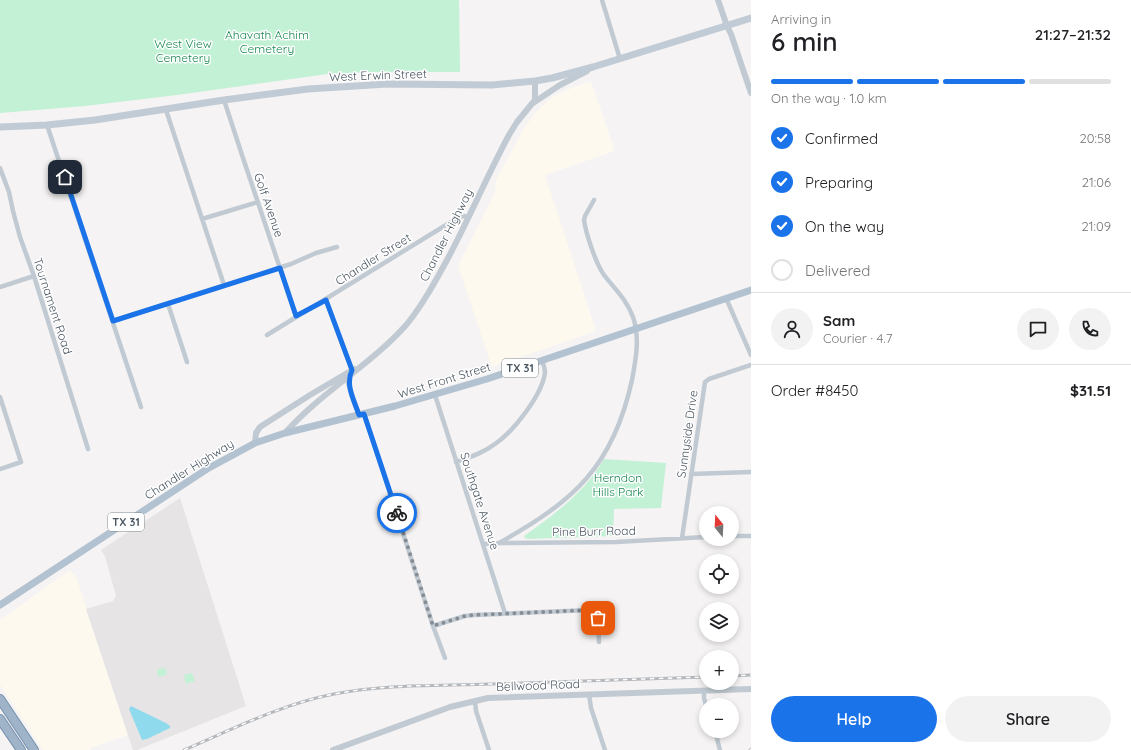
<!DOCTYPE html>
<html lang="en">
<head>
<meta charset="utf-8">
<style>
	body { margin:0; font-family:Quicksand,sans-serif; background:#f2f2f2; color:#202124; height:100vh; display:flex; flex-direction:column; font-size:15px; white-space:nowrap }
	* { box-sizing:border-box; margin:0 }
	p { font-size:13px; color:#757577 }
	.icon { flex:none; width:22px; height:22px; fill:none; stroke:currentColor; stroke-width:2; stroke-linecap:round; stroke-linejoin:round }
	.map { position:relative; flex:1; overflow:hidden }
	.sheet { display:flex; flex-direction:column; background:#fff; width:380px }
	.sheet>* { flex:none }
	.needle { width:26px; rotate:342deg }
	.controls { position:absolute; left:699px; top:506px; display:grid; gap:8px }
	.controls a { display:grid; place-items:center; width:40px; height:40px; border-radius:50%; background:#fff; box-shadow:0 2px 6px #0003; font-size:20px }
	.pin { position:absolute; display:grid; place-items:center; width:34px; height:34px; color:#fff; margin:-17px; border-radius:8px; box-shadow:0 2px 6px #0006 }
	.courier { position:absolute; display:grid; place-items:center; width:40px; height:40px; margin:-20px; border:3px solid #1a73e8; border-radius:50%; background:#fff; color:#222; box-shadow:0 1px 5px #0007 }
	.overview em { font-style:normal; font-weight:600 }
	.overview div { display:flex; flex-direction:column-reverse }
	.overview { display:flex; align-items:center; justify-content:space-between; height:68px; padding:0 20px }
	h1 { font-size:26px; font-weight:600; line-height:30px }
	.bar { display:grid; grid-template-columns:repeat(4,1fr); gap:6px 4px; align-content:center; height:48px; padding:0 20px }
	.bar i { height:5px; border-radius:3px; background:#e0e0e0 }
	.bar .current { background:#1a73e8 }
	.bar p { grid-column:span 4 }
	.line { display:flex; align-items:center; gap:10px; padding:0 20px; border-top:1px solid #e0e0e0 }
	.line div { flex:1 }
	.round { display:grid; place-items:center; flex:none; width:42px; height:42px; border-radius:21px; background:#f2f2f2 }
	ol { padding:0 20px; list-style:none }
	li { display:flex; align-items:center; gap:12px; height:44px }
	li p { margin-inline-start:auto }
	li .icon { padding:4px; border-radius:50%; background:#1a73e8; color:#fff; stroke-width:4 }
	li:last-child { color:#757577 }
	li i { width:22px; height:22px; border:2px solid #e0e0e0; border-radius:50% }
	.action { display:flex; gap:8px; margin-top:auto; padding:8px 20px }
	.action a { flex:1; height:46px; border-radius:24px; background:#1a73e8; color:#fff; font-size:16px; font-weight:600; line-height:46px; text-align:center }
	.action a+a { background:#f2f2f2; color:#202124 }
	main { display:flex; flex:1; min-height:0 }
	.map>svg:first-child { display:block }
	.commercial { fill:#fdf9ef }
	.education { fill:#e6e4e5 }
	.green { fill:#c3f1d5 }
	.water { fill:#90daee }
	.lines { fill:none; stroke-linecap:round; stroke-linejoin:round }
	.trunk-casing { stroke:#7690ad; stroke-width:10 }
	.minor { stroke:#c1cad2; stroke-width:4.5 }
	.tertiary { stroke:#c1cad2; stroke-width:6 }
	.secondary { stroke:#c1cbd6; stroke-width:7 }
	.primary { stroke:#b3c2d1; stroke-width:7 }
	.trunk { stroke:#9fb4c9; stroke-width:8 }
	.rail-casing { stroke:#b5b8bd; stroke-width:3 }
	.rail { stroke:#fff; stroke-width:1.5; stroke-dasharray:4.5; stroke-linecap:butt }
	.done { stroke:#868d94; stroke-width:4; stroke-dasharray:0 7.2 }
	.route { stroke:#1a73e8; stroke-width:5 }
	.labels { text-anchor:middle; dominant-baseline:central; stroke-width:3; stroke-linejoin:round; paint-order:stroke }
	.shield { fill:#fff; stroke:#808990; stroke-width:1 }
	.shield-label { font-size:11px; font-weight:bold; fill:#4a5661 }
	.park-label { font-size:12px; fill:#17864f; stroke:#fff }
	.street-label { font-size:12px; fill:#4a5661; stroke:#fff }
</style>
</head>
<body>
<main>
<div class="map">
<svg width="751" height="750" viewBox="0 0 751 750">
	<rect width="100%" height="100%" fill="#f5f3f3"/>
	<path class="commercial" d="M591 81 615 151 545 175 596 331 492 367 458 266 495 192 496 180 524 128 537 111 552 97 569 89Z
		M70 570 77 579 128 735 90 748V750H43L0 685V620Z"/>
	<path class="education" d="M180 498 246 706 137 750H133L86 609 113 601 116 596 105 556 101 550Z"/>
	<path class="green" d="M0 0H459L460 72H368L327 74 177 95 85 106 0 113Z
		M604 459 666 463 661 508 614 509 613 536 528 539 525 538 524 536C555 514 585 492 604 459Z
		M164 667H165L167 674 160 677 158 676 157 671 160 668 165 669Z
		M192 673 195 681 186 684 184 675Z"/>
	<path class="water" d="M131 706 166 723 170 726V728L147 739 142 740 129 709Z"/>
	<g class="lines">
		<g class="trunk-casing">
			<path id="trunk" d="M0 699 34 750
				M0 719 21 750"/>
		</g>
		<path class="minor" d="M602 0 620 59
			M224 100 243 158 296 316
			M166 110 224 285
			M47 125 141 407
			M0 168 9 192 13 211 20 237 34 276 88 449
			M202 219 258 202
			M0 287 34 276
			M726 298 751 355
			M326 300 353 373
			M168 304 187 362
			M113 321 291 264 316 253 337 247
			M267 335 459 217 463 216 468 217
			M349 375 348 383 359 415
			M435 395 505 613
			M0 397 21 462 0 469
			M364 413 433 626 445 658
			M456 462C470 457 483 453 495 444 513 432 543 394 545 372 545 368 543 364 542 360
			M691 474 751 472
			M732 536H751
			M682 538 705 382 709 379 751 365
			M499 543C574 501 613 467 632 380 636 359 640 337 633 317 627 300 614 288 604 275 596 264 586 234 584 220L585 216 594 200
			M483 544 499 543 616 542 706 537
			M433 626 465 616 474 615 591 610C602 616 598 630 599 642
			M704 690V698L706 705
			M589 694 591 708 605 750
			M475 701 476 711 489 750
			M715 731 720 750"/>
		<path class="tertiary" d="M718 0 727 26 731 34 751 93
			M533 103 560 85 587 71
			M285 433C321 392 371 365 407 324 423 304 435 282 447 260 469 219 487 176 509 135L517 122 535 100V81
			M255 443 256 433 260 427 310 395 354 369
			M333 750 450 707 488 698 751 689"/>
		<path class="secondary" d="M0 127 47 125 95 120 224 100 308 89 387 84 492 85 535 81 552 78 593 67 751 18"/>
		<path class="primary" d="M0 605 207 469 255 443 285 433 395 406 487 379 751 290"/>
		<use href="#trunk" class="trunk"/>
		<g class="rail-casing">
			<path id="rail" d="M732 676 751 675
				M184 750C233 729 282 704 334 694 385 684 439 686 491 684 563 682 634 679 706 677
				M750 750 751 749"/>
		</g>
		<use href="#rail" class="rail"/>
	</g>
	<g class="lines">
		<path class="done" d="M397 513 433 626 465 616 474 615 590 610 596 613 598 618"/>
		<path class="route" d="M65 177 113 321 280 268 296 316 326 300 352 370C345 385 354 400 359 415L364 414 397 513"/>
	</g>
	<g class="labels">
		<g class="shield">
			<rect x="502" y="359" width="36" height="18" rx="3"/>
			<rect x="108" y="513" width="36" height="18" rx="3"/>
		</g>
		<g class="shield-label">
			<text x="520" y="368">TX 31</text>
			<text x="126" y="522">TX 31</text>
		</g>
		<g class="park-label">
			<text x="267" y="34">Ahavath Achim<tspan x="267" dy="14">Cemetery</tspan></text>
			<text x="183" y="43">West View<tspan x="183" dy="14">Cemetery</tspan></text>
			<text x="618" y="477">Herndon<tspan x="618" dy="14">Hills Park</tspan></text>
		</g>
		<g class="street-label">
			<text transform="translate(378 75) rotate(-2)">West Erwin Street</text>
			<text transform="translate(269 205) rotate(71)">Golf Avenue</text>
			<text transform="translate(446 235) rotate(-63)">Chandler Highway</text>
			<text transform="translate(373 259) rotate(-32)">Chandler Street</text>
			<text transform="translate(53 306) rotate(72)">Tournament Road</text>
			<text transform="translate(444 380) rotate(-17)">West Front Street</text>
			<text transform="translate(687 434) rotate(-82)">Sunnyside Drive</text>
			<text transform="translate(189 469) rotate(-32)">Chandler Highway</text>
			<text transform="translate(480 501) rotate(72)">Southgate Avenue</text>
			<text transform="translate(594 531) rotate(-1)">Pine Burr Road</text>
			<text transform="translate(538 685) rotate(-2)">Bellwood Road</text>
		</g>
	</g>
</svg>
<div class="controls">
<a><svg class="needle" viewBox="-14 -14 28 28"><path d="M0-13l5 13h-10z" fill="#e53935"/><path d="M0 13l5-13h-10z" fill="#757577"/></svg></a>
<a><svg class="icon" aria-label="locate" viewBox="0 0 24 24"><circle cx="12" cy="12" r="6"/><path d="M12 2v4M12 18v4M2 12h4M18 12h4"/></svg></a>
<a><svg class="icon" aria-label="layers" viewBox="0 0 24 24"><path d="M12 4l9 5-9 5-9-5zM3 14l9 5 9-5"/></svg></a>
<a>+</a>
<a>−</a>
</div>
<div class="pin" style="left:598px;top:618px;background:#ea580c"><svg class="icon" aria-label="bag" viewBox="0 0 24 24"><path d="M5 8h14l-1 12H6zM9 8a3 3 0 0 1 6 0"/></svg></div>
<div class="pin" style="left:65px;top:177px;background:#1f2937"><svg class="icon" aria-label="home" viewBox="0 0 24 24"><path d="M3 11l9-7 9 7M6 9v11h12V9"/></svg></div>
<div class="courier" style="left:397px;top:513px"><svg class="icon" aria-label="bike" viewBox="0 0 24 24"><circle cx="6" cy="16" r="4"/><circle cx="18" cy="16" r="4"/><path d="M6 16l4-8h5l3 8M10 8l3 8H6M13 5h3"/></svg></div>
</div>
<section class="sheet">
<div class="overview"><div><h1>6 min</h1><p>Arriving in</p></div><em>21:27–21:32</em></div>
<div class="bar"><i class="current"></i><i class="current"></i><i class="current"></i><i></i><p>On the way · 1.0 km</p></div>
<ol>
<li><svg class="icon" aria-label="check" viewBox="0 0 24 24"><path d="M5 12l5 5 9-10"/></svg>Confirmed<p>20:58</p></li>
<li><svg class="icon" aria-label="check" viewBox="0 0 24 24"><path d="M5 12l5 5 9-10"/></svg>Preparing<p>21:06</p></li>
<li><svg class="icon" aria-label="check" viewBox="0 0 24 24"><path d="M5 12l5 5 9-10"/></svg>On the way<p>21:09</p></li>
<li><i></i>Delivered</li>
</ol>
<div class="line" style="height:72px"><a class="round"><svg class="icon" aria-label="person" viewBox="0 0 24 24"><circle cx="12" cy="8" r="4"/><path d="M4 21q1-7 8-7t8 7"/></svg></a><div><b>Sam</b><p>Courier · 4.7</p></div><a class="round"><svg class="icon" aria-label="chat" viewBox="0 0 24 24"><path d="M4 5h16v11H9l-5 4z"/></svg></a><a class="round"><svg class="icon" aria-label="phone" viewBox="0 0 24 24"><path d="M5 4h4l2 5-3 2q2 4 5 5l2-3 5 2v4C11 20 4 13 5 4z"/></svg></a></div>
<div class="line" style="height:52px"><div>Order #8450</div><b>$31.51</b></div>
<div class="action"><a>Help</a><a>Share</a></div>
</section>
</main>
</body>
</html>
